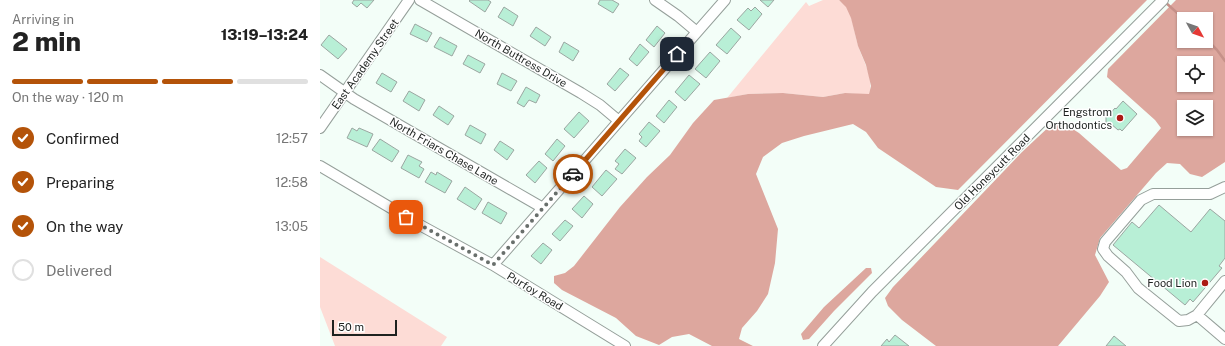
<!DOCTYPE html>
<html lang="en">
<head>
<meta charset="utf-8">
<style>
	body { margin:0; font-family:"Public Sans",sans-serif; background:#f2f2f2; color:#222; height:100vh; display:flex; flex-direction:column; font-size:15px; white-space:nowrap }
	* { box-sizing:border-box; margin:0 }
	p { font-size:13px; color:#767676 }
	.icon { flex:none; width:22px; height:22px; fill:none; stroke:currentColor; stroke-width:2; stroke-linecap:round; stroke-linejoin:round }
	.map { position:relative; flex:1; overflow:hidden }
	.drawer { display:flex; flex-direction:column; background:#fff; width:320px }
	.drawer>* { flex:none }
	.needle { width:26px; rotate:130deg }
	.controls { position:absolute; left:857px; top:12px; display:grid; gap:8px }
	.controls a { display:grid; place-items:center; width:36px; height:36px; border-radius:0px; background:#fff; box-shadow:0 1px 3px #0004; font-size:20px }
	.scale { position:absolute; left:12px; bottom:10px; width:65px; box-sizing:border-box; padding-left:4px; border:2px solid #1e2220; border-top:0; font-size:11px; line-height:14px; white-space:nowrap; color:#1e2220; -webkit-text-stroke:3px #fff; paint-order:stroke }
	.pin { position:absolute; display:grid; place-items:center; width:34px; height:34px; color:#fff; margin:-17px; border-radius:8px; box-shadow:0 2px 6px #0006 }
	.courier { position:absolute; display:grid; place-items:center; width:40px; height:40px; margin:-20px; border:3px solid #b45309; border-radius:50%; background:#fff; color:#222; box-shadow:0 1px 5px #0007 }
	.headline em { font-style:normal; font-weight:800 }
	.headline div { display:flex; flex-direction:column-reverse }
	.headline { display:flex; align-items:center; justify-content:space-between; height:68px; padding:0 12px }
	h1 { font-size:26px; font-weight:800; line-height:30px }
	.bar { display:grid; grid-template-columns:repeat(4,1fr); gap:6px 4px; align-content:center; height:48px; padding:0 12px }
	.bar i { height:5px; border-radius:3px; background:#e0e0e0 }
	.bar .selected { background:#b45309 }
	.bar p { grid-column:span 4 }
	ol { padding:0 12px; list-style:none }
	li { display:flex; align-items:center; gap:12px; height:44px }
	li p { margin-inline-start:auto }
	li .icon { padding:4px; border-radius:50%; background:#b45309; color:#fff; stroke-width:4 }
	li:last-child { color:#767676 }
	li i { width:22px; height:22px; border:2px solid #e0e0e0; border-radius:50% }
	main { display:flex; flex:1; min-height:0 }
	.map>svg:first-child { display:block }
	.green { fill:#fddcd6 }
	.forest { fill:#dda79e; fill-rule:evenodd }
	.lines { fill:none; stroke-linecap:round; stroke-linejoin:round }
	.stream { stroke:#c69189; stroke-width:2.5 }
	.building { fill:#b8efd6; stroke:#9ba6a1 }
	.minor-casing { stroke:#959f9a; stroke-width:12 }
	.minor { stroke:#fff; stroke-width:10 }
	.done { stroke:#696f6c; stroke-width:4; stroke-dasharray:0 7.2 }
	.route { stroke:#b45309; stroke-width:5 }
	.poi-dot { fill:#ab1a14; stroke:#fff; stroke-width:1.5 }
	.labels { text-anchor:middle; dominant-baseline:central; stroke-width:3; stroke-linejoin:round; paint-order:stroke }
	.street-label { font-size:11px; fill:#1e2220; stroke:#fff }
	.poi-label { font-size:11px; fill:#1e2220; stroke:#fff; text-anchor:end }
</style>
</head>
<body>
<main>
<section class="drawer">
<div class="headline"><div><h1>2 min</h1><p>Arriving in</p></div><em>13:19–13:24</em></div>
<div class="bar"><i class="selected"></i><i class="selected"></i><i class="selected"></i><i></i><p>On the way · 120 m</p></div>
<ol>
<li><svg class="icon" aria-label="check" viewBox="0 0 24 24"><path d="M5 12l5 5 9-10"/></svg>Confirmed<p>12:57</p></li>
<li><svg class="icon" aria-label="check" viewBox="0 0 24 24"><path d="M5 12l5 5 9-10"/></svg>Preparing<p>12:58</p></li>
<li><svg class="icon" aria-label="check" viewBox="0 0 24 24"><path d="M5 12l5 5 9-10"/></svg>On the way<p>13:05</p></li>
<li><i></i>Delivered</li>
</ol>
</section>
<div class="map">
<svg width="905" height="346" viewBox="0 0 905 346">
	<rect width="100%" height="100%" fill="#f3fef8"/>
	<path class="green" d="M503 0H519C521 2 524 4 526 6 533 16 534 33 538 45 543 62 554 76 549 95L525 93 503 97 463 93 428 94 407 98 486 2 489 6Z
		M0 257 127 337 121 346H15L0 307Z"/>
	<path class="forest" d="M519 0H827L638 190 616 187 558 148 546 132 533 124 484 136 462 143 443 157 436 174 458 229 455 263 448 294 437 311 422 328 419 339 433 346H392L369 334 352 337 339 345 316 336 296 318 242 290 234 283V276L245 273 254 266 300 207 327 177 350 155 373 123 394 100 428 94 463 93 503 97 525 93 549 94 551 86 546 65 538 46 531 18 526 7Z
		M856 0H905V162L882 177 870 174 860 164 847 163 836 173 780 238 775 255 789 282 780 296 738 346H616L582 320 568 306 565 298 573 287 702 152 733 123 748 126 759 133 801 170 807 168 841 128 835 120 787 77 788 69ZM864 19H886V41H864ZM864 63H886V85H864ZM864 107H886V129H864Z
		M546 268H551L552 273 514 311 489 339 483 340 481 334 504 307Z"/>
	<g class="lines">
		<path class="stream" d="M845 2 864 19
			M886 39 897 50 905 61"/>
	</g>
	<path class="building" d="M34 0H54L47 8 41 3 37 7 32 3Z
		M150 0H168L171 2 165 12 149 1Z
		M280 0H292L299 4 293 13 278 4Z
		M440 0H454L448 7Z
		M184 7 198 16 193 26 178 17Z
		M435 7 442 14 429 30 417 20 428 8 431 11Z
		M95 24 112 33 107 42 90 34Z
		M337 26 345 33 334 47 326 40Z
		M216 27 231 37 225 46 210 36Z
		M411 28 421 37 407 54 396 45Z
		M9 35 27 49 18 59 1 45Z
		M120 37 137 46 132 56 114 47Z
		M244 42 259 51 253 61 239 52Z
		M320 44 329 52 317 66 309 59Z
		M390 52 400 61 386 78 375 69Z
		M148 55 165 64 160 73 143 64Z
		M300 68 309 75 295 91 287 84Z
		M62 73 77 82 71 92 56 83Z
		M182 73 197 81 191 91 177 84Z
		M369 75 380 84 365 101 355 92Z
		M206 87 220 95 216 103 209 100 204 107 197 103Z
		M89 91 105 100 99 111 83 101Z
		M349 100 357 107 344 123 336 116Z
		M803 101 817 114 802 131 800 129 798 130 790 123H786V116L789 115 795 108 796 109Z
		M119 106 134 116 128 125 113 115Z
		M259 112 269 121 254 138 244 129Z
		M329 122 340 131 326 147 319 141 322 137 319 134Z
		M150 125 166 134 161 144 145 135Z
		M32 128 37 131 39 128 53 134 47 147 27 138Z
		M60 139 79 151 72 162 52 150Z
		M237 139 245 146 233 161 225 154Z
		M180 141 194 150 187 160 174 150Z
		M305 149 316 158 302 174 295 169 299 164 295 161Z
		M88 155 102 162 99 166 104 169 99 178 81 168Z
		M219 161 227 168 215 183 206 175Z
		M286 170 297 179 282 196 272 187Z
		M111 172 116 175 117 172 132 181 125 193 105 182Z
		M145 187 162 199 155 210 137 199Z
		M264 196 273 204 262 218 252 209Z
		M168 202 187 213 181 224 162 213Z
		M839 205 871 232 890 209 905 221V258L899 266 902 268 873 302 870 299 865 305 793 245 812 222 819 228Z
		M245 220 253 226 240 241 232 234Z
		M223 243 232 250 221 264 211 256Z
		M575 335 589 346H561L567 339 569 342Z
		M794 336 806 346H786Z"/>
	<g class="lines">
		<g class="minor-casing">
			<path id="minor" d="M100 0 261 93 280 105 299 121
				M335 0 358 16 377 32
				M0 75 34 99 223 208
				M0 128 89 0
				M0 166 98 224 173 265 305 346
				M905 187 890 194H833L821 200 785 242 783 249 788 256 806 272 818 288 859 321 868 320 877 315 905 281
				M173 265 405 0
				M877 315 905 339
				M503 346 552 292 843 0"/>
		</g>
		<use href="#minor" class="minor"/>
	</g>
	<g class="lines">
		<path class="done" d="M86 217 173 265 253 174"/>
		<path class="route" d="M253 174 357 54"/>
	</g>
	<g class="poi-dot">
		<circle cx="800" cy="118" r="4"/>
		<circle cx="885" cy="283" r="4"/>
	</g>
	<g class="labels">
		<g class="street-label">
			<text transform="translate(201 58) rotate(30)">North Buttress Drive</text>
			<text transform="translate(45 64) rotate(-55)">East Academy Street</text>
			<text transform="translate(124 151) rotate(30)">North Friars Chase Lane</text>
			<text transform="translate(672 172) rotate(-45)">Old Honeycutt Road</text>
			<text transform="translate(215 291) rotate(31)">Purfoy Road</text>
		</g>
		<g class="poi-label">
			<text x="792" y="112">Engstrom<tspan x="792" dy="13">Orthodontics</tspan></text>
			<text x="877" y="283">Food Lion</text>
		</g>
	</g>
</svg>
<div class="controls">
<a><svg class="needle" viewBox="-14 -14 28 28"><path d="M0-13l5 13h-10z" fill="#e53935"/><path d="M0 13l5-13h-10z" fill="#767676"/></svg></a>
<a><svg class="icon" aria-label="locate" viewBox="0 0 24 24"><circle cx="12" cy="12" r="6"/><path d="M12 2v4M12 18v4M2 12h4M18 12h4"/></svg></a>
<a><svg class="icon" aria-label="layers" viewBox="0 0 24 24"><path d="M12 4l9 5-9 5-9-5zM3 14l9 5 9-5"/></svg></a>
</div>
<div class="scale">50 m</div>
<div class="pin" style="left:86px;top:217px;background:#ea580c"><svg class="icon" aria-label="bag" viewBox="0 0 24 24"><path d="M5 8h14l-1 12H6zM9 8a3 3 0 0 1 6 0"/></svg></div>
<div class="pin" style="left:357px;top:54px;background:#1f2937"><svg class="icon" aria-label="home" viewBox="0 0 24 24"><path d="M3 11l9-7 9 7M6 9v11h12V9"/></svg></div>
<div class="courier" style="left:253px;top:174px"><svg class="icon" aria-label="car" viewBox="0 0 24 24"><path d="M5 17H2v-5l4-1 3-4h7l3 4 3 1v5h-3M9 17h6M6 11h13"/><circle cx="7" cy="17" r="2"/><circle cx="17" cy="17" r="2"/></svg></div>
</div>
</main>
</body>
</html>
